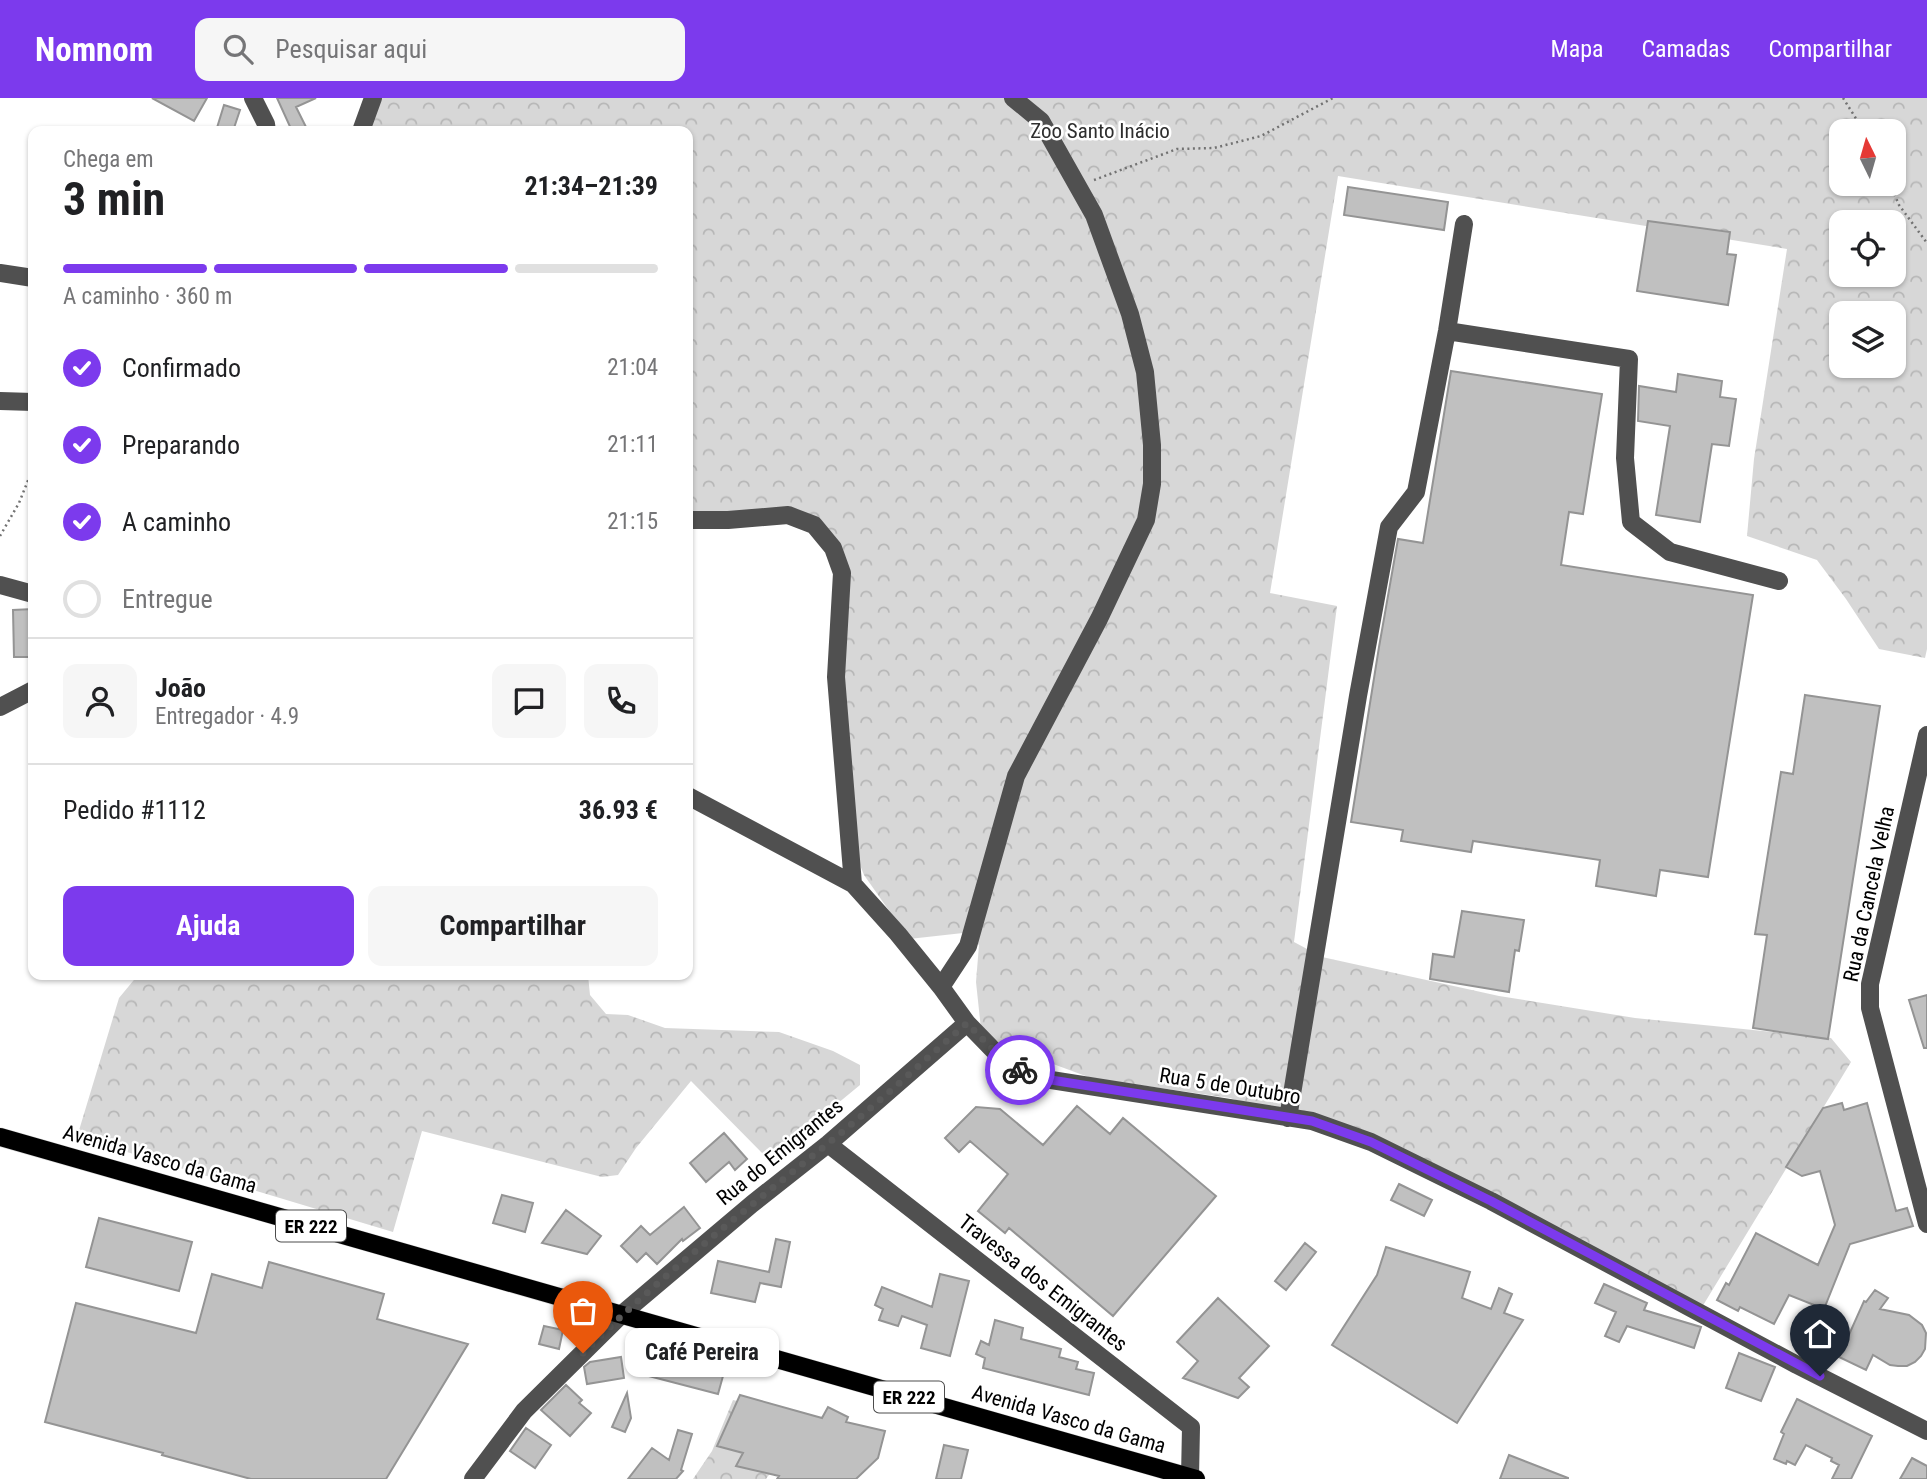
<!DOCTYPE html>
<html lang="pt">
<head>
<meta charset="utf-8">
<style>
	body { margin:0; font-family:"Roboto Condensed",sans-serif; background:#f6f6f6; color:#202124; height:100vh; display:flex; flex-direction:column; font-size:26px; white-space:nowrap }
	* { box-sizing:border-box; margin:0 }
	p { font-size:23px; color:#757577 }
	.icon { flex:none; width:38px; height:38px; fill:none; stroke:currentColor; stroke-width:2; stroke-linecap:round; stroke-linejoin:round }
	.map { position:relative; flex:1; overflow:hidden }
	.details { position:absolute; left:28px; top:28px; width:665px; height:854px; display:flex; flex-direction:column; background:#fff; border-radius:14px; box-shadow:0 2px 5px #0004 }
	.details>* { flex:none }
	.needle { width:46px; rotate:355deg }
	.buttons { position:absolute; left:1829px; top:21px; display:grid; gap:14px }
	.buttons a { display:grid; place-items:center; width:77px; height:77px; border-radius:14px; background:#fff; box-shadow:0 2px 5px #0004; font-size:35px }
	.pin { position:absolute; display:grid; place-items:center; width:60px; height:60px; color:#fff; margin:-72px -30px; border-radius:50% 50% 50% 0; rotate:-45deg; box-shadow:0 0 7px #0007 }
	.pin .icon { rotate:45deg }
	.courier { position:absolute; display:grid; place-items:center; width:70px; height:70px; margin:-35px; border:5px solid #7c3aed; border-radius:50%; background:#fff; color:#222; box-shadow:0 2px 9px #0007 }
	.bubble { position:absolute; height:49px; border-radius:14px; background:#fff; box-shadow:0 2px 5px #0004; font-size:23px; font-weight:700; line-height:49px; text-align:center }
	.summary em { font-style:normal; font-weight:700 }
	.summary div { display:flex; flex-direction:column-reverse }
	.summary { display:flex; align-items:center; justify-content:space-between; height:119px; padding:0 35px }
	h1 { font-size:46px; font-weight:700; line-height:52px }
	.bar { display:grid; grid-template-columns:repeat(4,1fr); gap:10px 7px; align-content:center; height:84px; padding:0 35px }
	.bar i { height:9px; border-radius:5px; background:#e0e0e0 }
	.bar .current { background:#7c3aed }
	.bar p { grid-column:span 4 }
	.line { display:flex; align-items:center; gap:18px; padding:0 35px; border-top:2px solid #e0e0e0 }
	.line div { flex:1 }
	.round { display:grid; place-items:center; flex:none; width:74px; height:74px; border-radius:14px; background:#f6f6f6 }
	ol { padding:0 35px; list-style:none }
	li { display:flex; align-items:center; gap:21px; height:77px }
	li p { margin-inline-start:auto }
	li .icon { padding:7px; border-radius:50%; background:#7c3aed; color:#fff; stroke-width:4 }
	li:last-child { color:#757577 }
	li i { width:38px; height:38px; border:4px solid #e0e0e0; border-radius:50% }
	.cta { display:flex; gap:14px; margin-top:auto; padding:14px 35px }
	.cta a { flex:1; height:80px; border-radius:14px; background:#7c3aed; color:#fff; font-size:28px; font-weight:700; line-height:80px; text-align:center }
	.cta a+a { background:#f6f6f6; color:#202124 }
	header { display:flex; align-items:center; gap:42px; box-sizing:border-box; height:98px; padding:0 35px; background:#7c3aed; color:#fff }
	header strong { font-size:33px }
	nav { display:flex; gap:38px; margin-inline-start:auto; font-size:24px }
	.search { width:490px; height:63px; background:#f6f6f6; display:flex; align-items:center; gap:18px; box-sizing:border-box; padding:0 24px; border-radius:14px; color:#757577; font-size:26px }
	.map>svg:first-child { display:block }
	.forest { fill:url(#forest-crowns); fill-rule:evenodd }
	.building { fill:#c0c0c0; stroke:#949494; stroke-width:2 }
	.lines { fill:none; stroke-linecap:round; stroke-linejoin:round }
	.major-casing { stroke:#dbdbdb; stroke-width:19 }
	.path { stroke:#727272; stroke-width:2.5; stroke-dasharray:2 3.5; stroke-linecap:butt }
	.minor { stroke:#505050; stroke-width:18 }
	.major { stroke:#000; stroke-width:18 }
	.done { stroke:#595959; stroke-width:7; stroke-dasharray:0 12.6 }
	.route { stroke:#7c3aed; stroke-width:9 }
	.labels { text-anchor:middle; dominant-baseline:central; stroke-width:5; stroke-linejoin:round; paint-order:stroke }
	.shield { fill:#fff; stroke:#4c4c4c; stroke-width:2 }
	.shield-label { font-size:19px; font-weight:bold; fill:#000 }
	.park-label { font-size:21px; fill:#2e2e2e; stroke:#fff }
	.street-label { font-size:21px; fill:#000; stroke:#fff }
</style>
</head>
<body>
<header>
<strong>Nomnom</strong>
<div class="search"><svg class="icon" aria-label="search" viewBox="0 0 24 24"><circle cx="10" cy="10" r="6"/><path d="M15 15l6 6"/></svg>Pesquisar aqui</div>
<nav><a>Mapa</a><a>Camadas</a><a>Compartilhar</a></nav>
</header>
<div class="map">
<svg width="1927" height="1381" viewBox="0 0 1927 1381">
	<defs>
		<pattern id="forest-crowns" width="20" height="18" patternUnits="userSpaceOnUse" patternTransform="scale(1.75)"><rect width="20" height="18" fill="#d7d7d7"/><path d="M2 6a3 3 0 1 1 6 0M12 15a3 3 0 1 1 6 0" fill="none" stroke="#b7b7b7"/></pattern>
	</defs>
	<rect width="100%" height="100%" fill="#fff"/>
	<path class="forest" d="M372 0H1927V551L1925 560 1879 551 1846 501 1817 462 1747 438 1754 361 1787 151 1338 78 1270 495 1337 508 1294 844 1322 859 1499 898 1635 920 1831 940 1851 964 1696 1219 1571 1152 1334 1035 1230 1000 1091 980 1002 947 981 931 976 884 979 847 963 835 909 841 864 777 843 724 834 479 826 447 795 421 688 420V33H359ZM1841 33H1894V86H1841ZM1841 124H1894V177H1841ZM1841 215H1894V268H1841Z
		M138 877H588L590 897 606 916 628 917 665 930 779 934 833 953 860 967V987L769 1062 691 983 636 1050 618 1077 602 1079 422 1033 393 1134 77 1039 119 900Z
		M733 1302 810 1321 766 1381H693L712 1353Z"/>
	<path class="building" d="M152 0H207L194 23Z
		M277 0H316L296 9 308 33H292Z
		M224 7 240 12 233 33H216Z
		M1348 89 1448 104 1444 132 1344 117Z
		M1648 123 1730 134 1727 156 1736 157 1728 207 1637 193Z
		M1451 273 1602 296 1583 416 1569 414 1561 467 1753 497 1708 779 1660 772 1656 798 1596 788 1600 762 1473 743 1471 754 1401 743 1403 732 1351 724 1379 549 1398 441 1423 445Z
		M1678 276 1722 283 1720 299 1736 301 1729 348 1712 346 1700 424 1656 417 1670 328 1638 323 1639 288 1676 294Z
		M33 511V559H14L13 512Z
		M1805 597 1880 608 1828 941 1753 930 1767 837 1755 836 1781 674 1793 676Z
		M1462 813 1524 822 1519 853 1515 852 1509 894 1430 881 1433 856 1454 859Z
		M1927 897V950H1924L1909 902Z
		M1842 1005 1844 1012 1867 1005 1896 1113 1907 1110 1913 1128 1850 1146 1824 1211 1789 1197 1774 1226 1740 1209 1738 1213 1717 1202 1726 1185 1729 1187 1756 1135 1818 1167 1835 1127 1820 1073 1802 1078 1786 1069 1823 1010Z
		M1077 1008 1110 1036 1123 1020 1216 1098 1113 1218 1009 1130 1005 1135 978 1113 1008 1076 970 1043 959 1054 945 1040 976 1009 1000 1011 1043 1047Z
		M724 1035 747 1061 735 1072 729 1064 706 1084 690 1065Z
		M1399 1086 1432 1102 1424 1118 1391 1102Z
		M502 1097 533 1105 525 1134 493 1125Z
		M684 1109 700 1130 683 1143 682 1141 657 1166 646 1155 637 1164 621 1148 641 1128 650 1137Z
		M566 1112 601 1138 587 1156 542 1145Z
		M99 1120 192 1144 179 1193 86 1169Z
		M776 1141 790 1144 781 1189 760 1185 755 1204 711 1195 718 1163 769 1174Z
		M1305 1145 1316 1154 1286 1192 1275 1183Z
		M1386 1149 1470 1174 1462 1200 1491 1211 1499 1190 1512 1196 1504 1215 1523 1222 1457 1325 1332 1247 1377 1177Z
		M269 1164 384 1196 377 1221 468 1246 386 1381H251L162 1357 163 1355 45 1324 76 1205 196 1235 212 1176 262 1190Z
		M940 1176 969 1183 950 1258 921 1250 927 1227 902 1218 898 1228 879 1222 883 1211 875 1207 882 1189 932 1209Z
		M1604 1186 1647 1205 1644 1212 1701 1229 1694 1250 1627 1228 1619 1244 1605 1238 1616 1214 1595 1205Z
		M1875 1192 1888 1200 1880 1211 1909 1217 1922 1227 1926 1235 1925 1251 1921 1258 1915 1264 1907 1268H1898L1890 1267 1873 1257 1866 1272 1839 1259 1864 1203 1866 1204Z
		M1218 1200 1269 1248 1239 1280 1249 1289 1238 1300 1183 1280 1198 1263 1177 1244Z
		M995 1222 1023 1230 1021 1241 1061 1251 1059 1259 1078 1264 1076 1271 1094 1275 1089 1297 983 1270 985 1260 976 1256 981 1243 989 1247Z
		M544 1228 563 1232 559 1251 539 1246Z
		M1739 1255 1775 1269 1761 1303 1726 1290Z
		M645 1258 723 1278 718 1296 641 1276Z
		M621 1259 624 1280 587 1286 584 1269 590 1264Z
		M566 1287 582 1302 579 1305 591 1315 570 1338 541 1312Z
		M627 1295 631 1320 625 1334 612 1329Z
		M740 1297 822 1320 828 1309 848 1319 846 1324 885 1333 878 1360 856 1381H777L779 1378 736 1368 743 1355 717 1348Z
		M1797 1301 1872 1338 1851 1381H1832L1839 1367 1831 1363 1832 1360 1806 1347 1795 1367 1787 1363 1786 1366 1774 1361 1784 1336 1781 1334Z
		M526 1330 551 1347 535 1370 510 1353Z
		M678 1332 692 1336 681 1372 683 1373 676 1381H628L652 1350 669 1362Z
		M944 1347 968 1352 961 1381H936Z
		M1509 1357 1568 1380V1381H1500Z
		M1912 1360 1927 1368V1381H1900Z"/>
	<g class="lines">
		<g class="major-casing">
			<path id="major" d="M0 1039 1196 1381"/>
		</g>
		<path class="path" d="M1843 0 1864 33
			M1094 82 1177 51 1214 50 1261 38 1333 0
			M1890 86 1899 107 1927 145
			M0 438 19 405 33 370"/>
		<path class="minor" d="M253 0 266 26 267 33
			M361 33 373 0
			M0 175 33 180
			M1447 233 1629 261 1625 360 1631 424 1670 454 1779 483
			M0 303 33 304
			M688 422H728L788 417 814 427 833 450 842 475 836 579 853 786
			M0 487 33 496
			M0 609 33 592
			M1927 637 1870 886V910L1927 1126
			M688 698 853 786 898 836 941 889 967 925 1000 959 1032 979 1312 1023 1371 1044 1491 1103 1797 1267 1927 1333
			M941 889 968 848 1016 678 1099 521 1146 422 1152 386V347L1145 274 1130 216 1094 117 1041 23 1013 0
			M1288 1020 1358 598 1389 429 1416 394 1447 233 1464 126
			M828 1046 1191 1329 1190 1379
			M473 1381 524 1313 622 1216 752 1106 828 1046 967 925"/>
		<use href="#major" class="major"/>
	</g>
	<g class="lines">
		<path class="done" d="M583 1255C658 1180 743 1114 826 1047 874 1009 920 966 967 925L1000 959 1020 972"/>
		<path class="route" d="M1020 972 1032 979 1312 1023 1371 1044 1491 1103 1820 1278"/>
	</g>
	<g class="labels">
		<g class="shield">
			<rect x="276" y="1112.5" width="70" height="31" rx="5"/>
			<rect x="874" y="1283.5" width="70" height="31" rx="5"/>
		</g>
		<g class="shield-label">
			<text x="311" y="1128">ER 222</text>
			<text x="909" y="1299">ER 222</text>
		</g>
		<g class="park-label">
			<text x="1100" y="33">Zoo Santo Inácio</text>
		</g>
		<g class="street-label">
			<text transform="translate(1869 796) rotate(-78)">Rua da Cancela Velha</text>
			<text transform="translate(1230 988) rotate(9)">Rua 5 de Outubro</text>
			<text transform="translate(780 1054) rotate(-39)">Rua do Emigrantes</text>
			<text transform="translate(160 1061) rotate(16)">Avenida Vasco da Gama</text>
			<text transform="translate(1043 1185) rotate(38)">Travessa dos Emigrantes</text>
			<text transform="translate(1069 1321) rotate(16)">Avenida Vasco da Gama</text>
		</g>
	</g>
</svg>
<div class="buttons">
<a><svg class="needle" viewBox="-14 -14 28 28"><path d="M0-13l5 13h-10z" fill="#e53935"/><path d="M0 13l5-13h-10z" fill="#757577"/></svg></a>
<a><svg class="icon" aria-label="locate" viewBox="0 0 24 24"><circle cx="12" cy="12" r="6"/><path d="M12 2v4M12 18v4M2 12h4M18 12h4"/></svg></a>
<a><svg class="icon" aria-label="layers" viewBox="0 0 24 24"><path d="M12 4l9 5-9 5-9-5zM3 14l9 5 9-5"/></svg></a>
</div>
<div class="pin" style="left:583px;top:1255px;background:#ea580c"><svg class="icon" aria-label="bag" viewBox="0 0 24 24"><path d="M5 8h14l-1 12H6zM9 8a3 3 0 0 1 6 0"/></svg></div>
<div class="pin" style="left:1820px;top:1278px;background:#1f2937"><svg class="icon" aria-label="home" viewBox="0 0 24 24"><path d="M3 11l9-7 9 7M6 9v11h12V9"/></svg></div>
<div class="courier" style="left:1020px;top:972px"><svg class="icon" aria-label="bike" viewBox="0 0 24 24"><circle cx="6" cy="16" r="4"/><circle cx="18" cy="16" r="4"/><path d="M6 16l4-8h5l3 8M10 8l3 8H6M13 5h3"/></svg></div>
<div class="bubble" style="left:625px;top:1230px;width:154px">Café Pereira</div>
<section class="details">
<div class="summary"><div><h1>3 min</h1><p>Chega em</p></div><em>21:34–21:39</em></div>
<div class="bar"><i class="current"></i><i class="current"></i><i class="current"></i><i></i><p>A caminho · 360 m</p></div>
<ol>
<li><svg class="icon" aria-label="check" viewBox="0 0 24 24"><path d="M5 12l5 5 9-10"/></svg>Confirmado<p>21:04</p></li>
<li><svg class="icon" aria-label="check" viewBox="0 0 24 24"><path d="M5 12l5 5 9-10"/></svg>Preparando<p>21:11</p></li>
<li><svg class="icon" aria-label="check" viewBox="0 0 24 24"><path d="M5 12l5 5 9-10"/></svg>A caminho<p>21:15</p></li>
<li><i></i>Entregue</li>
</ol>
<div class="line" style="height:126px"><a class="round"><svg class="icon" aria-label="person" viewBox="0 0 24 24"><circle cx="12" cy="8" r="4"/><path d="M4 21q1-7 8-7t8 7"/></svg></a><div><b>João</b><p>Entregador · 4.9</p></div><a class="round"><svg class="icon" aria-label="chat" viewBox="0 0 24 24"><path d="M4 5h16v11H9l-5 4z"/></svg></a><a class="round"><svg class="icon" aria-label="phone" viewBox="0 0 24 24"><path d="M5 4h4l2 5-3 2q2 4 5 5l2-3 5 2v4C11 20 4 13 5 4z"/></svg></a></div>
<div class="line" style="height:91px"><div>Pedido #1112</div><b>36.93 €</b></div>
<div class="cta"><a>Ajuda</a><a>Compartilhar</a></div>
</section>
</div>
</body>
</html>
